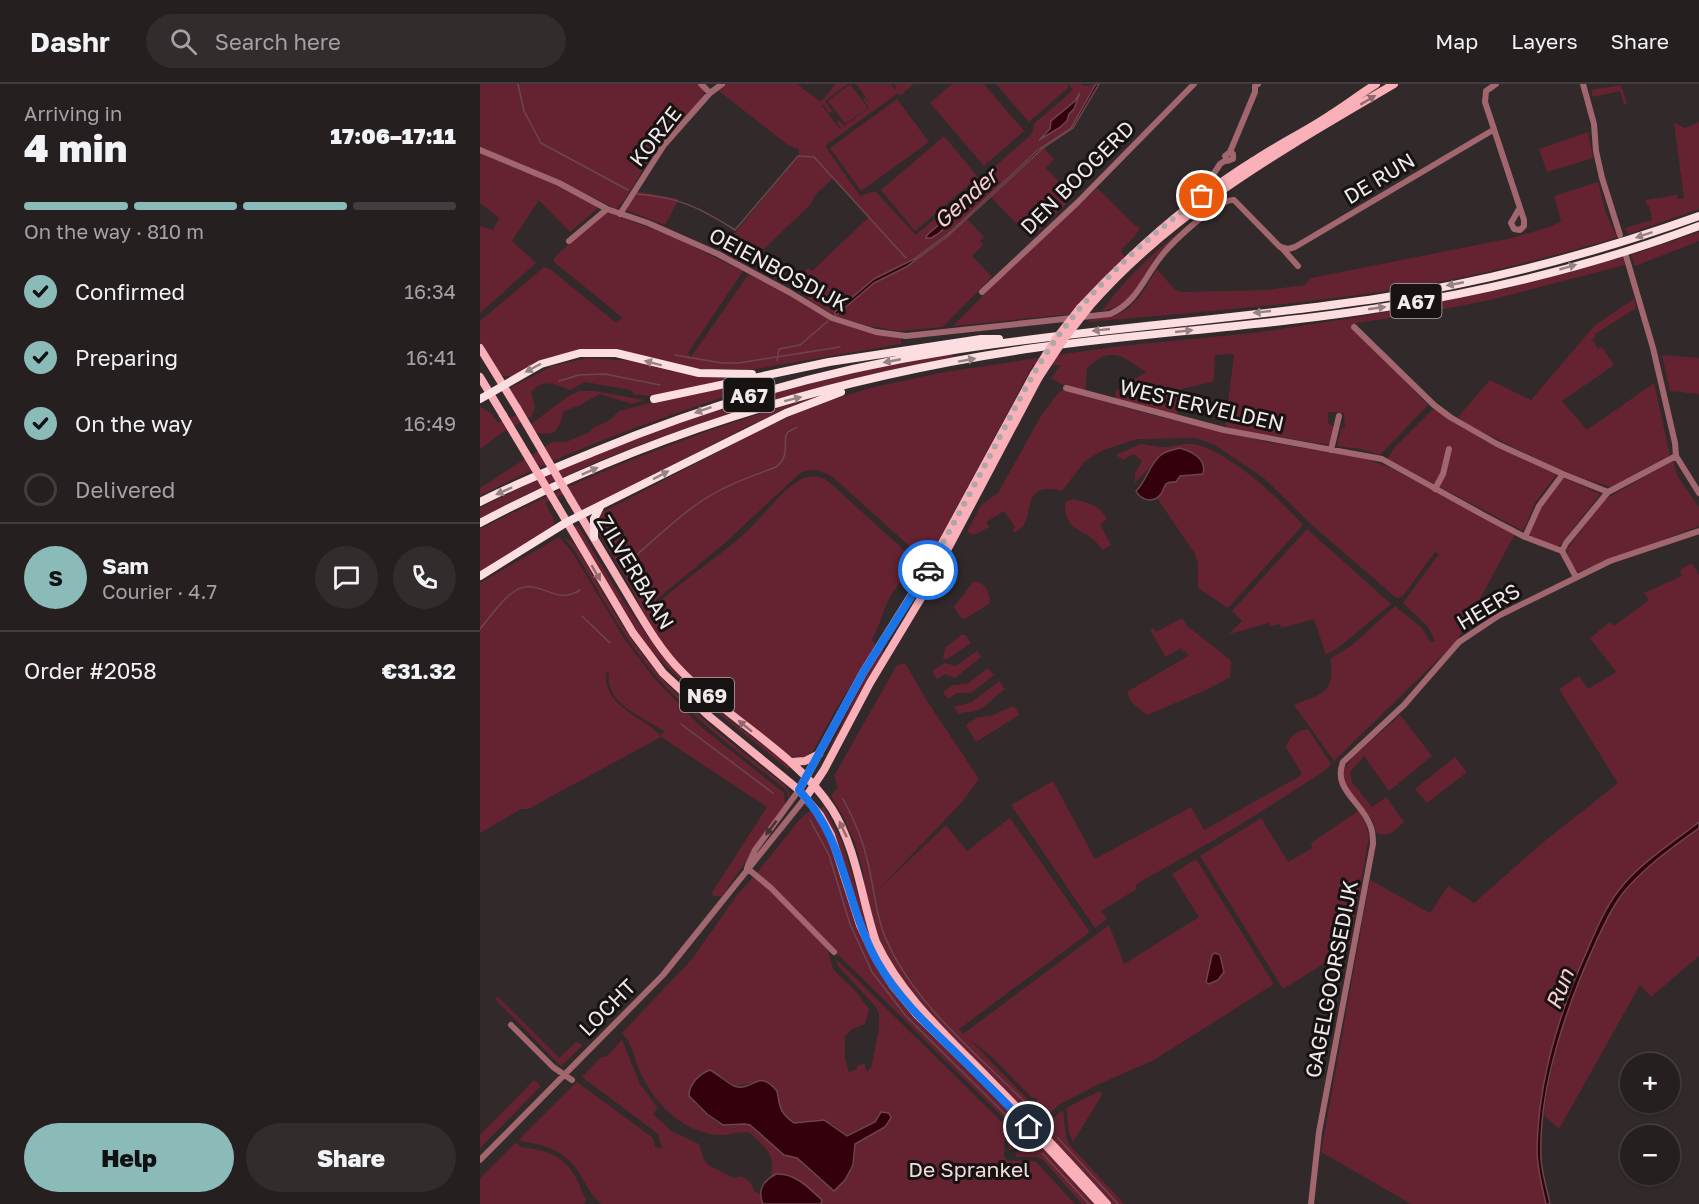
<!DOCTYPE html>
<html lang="en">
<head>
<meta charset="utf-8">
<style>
	body { margin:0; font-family:"Golos Text",sans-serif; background:#322c2d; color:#f1f3f6; height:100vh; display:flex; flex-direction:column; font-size:22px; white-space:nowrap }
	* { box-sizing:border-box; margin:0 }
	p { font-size:20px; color:#a4a2a5 }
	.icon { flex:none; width:33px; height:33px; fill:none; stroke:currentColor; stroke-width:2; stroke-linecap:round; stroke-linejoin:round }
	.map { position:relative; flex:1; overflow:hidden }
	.side { display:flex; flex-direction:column; background:#261f20; width:480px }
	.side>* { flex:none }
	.buttons { position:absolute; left:1140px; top:969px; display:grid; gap:12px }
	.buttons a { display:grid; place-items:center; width:60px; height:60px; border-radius:50%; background:#261f20; box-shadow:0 2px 4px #0004,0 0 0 2px #423d3e; font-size:30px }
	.pin { position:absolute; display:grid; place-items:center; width:51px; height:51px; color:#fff; margin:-26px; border:3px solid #fff; border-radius:50%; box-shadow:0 2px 6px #0007 }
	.courier { position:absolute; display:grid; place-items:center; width:60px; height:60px; margin:-30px; border:4px solid #1a73e8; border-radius:50%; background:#fff; color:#222; box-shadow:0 2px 8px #0007 }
	.headline em { font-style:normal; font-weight:800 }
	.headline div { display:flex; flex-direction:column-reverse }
	.headline { display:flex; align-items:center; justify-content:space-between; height:102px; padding:0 24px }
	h1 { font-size:39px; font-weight:800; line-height:45px }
	.bar { display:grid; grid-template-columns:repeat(4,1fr); gap:9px 6px; align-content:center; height:72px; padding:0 24px }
	.bar i { height:8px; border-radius:4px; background:#423d3e }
	.bar .on { background:#8bbbb9 }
	.bar p { grid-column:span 4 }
	.line { display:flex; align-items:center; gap:15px; padding:0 24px; border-top:2px solid #423d3e }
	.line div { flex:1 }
	.round { display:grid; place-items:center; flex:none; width:63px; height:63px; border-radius:32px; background:#322c2d }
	ol { padding:0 24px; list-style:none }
	li { display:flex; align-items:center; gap:18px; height:66px }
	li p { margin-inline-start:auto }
	li .icon { padding:6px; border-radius:50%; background:#8bbbb9; color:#111; stroke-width:4 }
	li:last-child { color:#a4a2a5 }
	li i { width:33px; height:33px; border:3px solid #423d3e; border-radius:50% }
	.primary-button { display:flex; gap:12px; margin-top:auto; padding:12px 24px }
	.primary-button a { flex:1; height:69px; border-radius:36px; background:#8bbbb9; color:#111; font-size:24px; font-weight:800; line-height:69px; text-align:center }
	.primary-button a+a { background:#322c2d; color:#f1f3f6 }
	header { display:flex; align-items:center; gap:36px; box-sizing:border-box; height:84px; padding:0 30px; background:#261f20; border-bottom:2px solid #423d3e }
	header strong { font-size:28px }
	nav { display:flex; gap:33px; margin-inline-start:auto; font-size:21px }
	.search { width:420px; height:54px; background:#322c2d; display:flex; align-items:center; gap:15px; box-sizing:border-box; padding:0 21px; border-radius:33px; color:#a4a2a5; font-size:22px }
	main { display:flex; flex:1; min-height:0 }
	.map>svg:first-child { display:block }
	.green { fill:#652331; fill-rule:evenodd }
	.water { fill:#33000b; stroke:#6c464e; stroke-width:1.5 }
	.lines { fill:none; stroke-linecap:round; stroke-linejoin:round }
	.stream { stroke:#6c464e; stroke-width:1.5 }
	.minor { stroke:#a1666e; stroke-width:6 }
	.major { stroke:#fab0b9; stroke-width:8 }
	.highway { stroke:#fcdde0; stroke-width:8 }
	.major-bridge { stroke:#fab0b9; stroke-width:8 }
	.oneway { fill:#94696e }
	.oneway2 { fill:#958284 }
	.oneway3 { fill:#473033 }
	.done { stroke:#aea6a7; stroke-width:6; stroke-dasharray:0 10.8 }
	.route { stroke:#1a73e8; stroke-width:8 }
	.labels { text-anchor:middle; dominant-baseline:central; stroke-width:6; stroke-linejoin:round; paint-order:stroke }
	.shield { fill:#171313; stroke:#b0aaaa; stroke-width:1.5 }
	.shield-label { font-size:20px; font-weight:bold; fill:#f1eaeb }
	.street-label { font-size:21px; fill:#f1eaeb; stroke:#171313 }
	.park-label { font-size:21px; fill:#f4dadd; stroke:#171313 }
	.water-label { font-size:22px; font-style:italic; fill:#fdccd1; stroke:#171313 }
</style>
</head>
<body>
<header>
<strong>Dashr</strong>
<div class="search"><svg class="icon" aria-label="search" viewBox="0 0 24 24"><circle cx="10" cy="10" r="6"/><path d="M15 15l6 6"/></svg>Search here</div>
<nav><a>Map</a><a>Layers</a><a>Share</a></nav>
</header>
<main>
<section class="side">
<div class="headline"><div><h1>4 min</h1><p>Arriving in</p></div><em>17:06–17:11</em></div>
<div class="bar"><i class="on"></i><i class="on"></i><i class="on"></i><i></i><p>On the way · 810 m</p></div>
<ol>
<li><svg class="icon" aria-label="check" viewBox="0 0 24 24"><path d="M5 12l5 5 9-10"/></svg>Confirmed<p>16:34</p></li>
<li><svg class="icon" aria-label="check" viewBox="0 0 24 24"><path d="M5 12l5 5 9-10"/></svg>Preparing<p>16:41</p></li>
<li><svg class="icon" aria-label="check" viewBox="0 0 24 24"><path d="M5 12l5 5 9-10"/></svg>On the way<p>16:49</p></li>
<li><i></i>Delivered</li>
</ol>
<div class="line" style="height:108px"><b class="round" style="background:#8bbbb9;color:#111">S</b><div><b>Sam</b><p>Courier · 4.7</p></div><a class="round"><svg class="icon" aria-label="chat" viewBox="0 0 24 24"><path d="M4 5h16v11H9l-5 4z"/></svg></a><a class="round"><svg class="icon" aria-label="phone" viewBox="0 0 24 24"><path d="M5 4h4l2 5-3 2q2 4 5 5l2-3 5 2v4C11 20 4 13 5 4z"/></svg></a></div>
<div class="line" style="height:78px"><div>Order #2058</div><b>€31.32</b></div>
<div class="primary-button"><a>Help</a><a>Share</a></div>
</section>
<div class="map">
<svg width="1219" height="1120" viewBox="0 0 1219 1120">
	<rect width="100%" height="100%" fill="#32292a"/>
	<path class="green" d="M0 0H217L225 7C216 28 184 52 170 73 160 88 149 114 136 125L83 98 0 64Z
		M242 0H317L341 18 355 0H368L345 17 352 27 349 29 344 21 342 22 360 45 361 44 357 38 359 36 364 42 389 24 383 15 385 14 392 22 376 0H411L415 5 417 3 414 0H434L420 12 418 9 349 59 347 57 348 60 345 62 380 112 395 107 436 151 552 50 554 40 593 6 588 0H600L605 2 616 0 591 44 558 66 468 150 434 175 394 195 354 231 327 215 335 196 323 190 328 184 332 187 389 133 353 94 336 110 330 121 267 181 240 167 319 72V65L308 61 239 7ZM599 9 601 11C591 32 581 44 560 56L559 54 570 45V39L595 17ZM508 101 509 104 454 153 451 149 490 114Z
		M370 0 388 24 365 40 348 17Z
		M472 0H504L544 47 504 82 450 19Z
		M516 0H586L589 3 549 38Z
		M1141 1 1147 20 1144 21 1140 7 1113 13 1111 6Z
		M417 15 449 58 381 107 350 64Z
		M1219 38V125L1148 150 1145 144 1172 136 1169 122H1167L1165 116 1197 111 1198 115 1204 114 1194 39 1205 44Z
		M1108 48 1113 74 1067 88 1059 65Z
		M464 52 498 93 435 147 401 106Z
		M564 64 574 75 566 84 593 113 551 155 511 113Z
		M0 68 42 87 66 95 119 123 90 148 59 116 32 157 56 179 0 229V142L13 146 19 134 0 119Z
		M1118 98 1126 129 1137 153 1126 157C1062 175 997 192 931 203 824 221 715 228 606 238 614 233 625 234 635 231 656 225 666 202 677 185L695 206 703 208 787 206 825 201 831 194 1032 154 1072 142 1081 137 1074 112Z
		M617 104 653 140 660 144 655 152 641 166 645 174 591 230 473 242 527 187Z
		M155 107 199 115 185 141 146 126Z
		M727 126C711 141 693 154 678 170 658 194 658 221 622 227 650 187 688 156 727 126Z
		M125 127 191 152 263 187 208 269 211 273 268 191C297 197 324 221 350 235 366 243 402 253 421 254V260L269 286 219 285 131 266 108 265 72 272 33 292H23L17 288 0 258V237L64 183 70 185 135 238 143 234 74 178V174Z
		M487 135 504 153 500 157 503 161 492 172 512 193 463 243 418 247 384 241 356 232 394 199 433 178 468 152Z
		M1219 148V157L1155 182 1151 171Z
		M1143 173 1145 181 1010 216 949 228 876 239 872 243 948 321 900 371 881 365 857 362 861 345 865 343 864 329 848 328V339L854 343 850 361 745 344 754 270 735 271 734 294 732 298 701 305 697 332 635 315 636 307 666 288C641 272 633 261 607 284L605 309 586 303 571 294 581 281H553L447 478 355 395C344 387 334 383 320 389L246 458 176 516 178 519C206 494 237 474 265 449 281 435 303 404 322 395 331 391 340 391 348 397L437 478C430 490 421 497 413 508 403 522 401 541 392 555L396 562 356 625 333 667 322 674 306 671 238 617 202 584 174 549 150 502 119 449 118 436 121 429 284 344 335 321 394 303 465 288 584 270 641 262 773 249 873 234 1030 204Z
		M1154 215 1156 224 1115 250 1116 253 1112 255 1118 265 1122 263 1134 281 1082 317 1107 346 1174 299 1190 371 1131 403C1093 393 1054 374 1019 356 1004 349 990 344 978 333L1010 296 1051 316 1115 241Z
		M472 270 473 273C310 307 146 353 0 435V424L11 418C106 372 205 332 307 304 361 290 417 280 472 270Z
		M1182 271 1219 274V310L1190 307Z
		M108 274 154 277 261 292V294L172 312 154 310 151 306 105 298 90 306C75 300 64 294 51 308L55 323 52 332 23 348 0 365V323L11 329 18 339 41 329 29 306 32 303 72 282Z
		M286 293 288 299C190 330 91 364 0 412V404L72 358H86L110 348 114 343 130 336 139 327 193 313Z
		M583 306 676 332 787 358 884 374 909 383 1035 450 977 557 854 677 814 621C842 609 856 610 850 575L871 562 915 522 942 544 950 558 955 557 948 543 923 519 959 470 955 468 923 512 919 514 915 513 832 441 785 395 735 361 716 354 657 355 623 366 605 377 582 407C535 395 560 439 534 449L533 446 535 443 524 427 506 438 509 443 494 451 487 448 501 421 518 409 561 332 578 309Z
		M100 307H115L164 316 152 320 120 310 103 319V320L84 327C76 355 72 350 47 348V343L90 311Z
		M336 313 286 336 272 340 101 429 89 408 65 419 73 433 74 445 0 489V445C108 390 219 346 336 313Z
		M956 325 1005 357 1077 390 1055 419 1043 447 907 375 915 363 952 326Z
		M661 360C670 361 680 364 689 363 697 362 704 359 712 360 746 364 801 416 823 441L748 524 718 504V480L715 470 677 414 689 398 703 391 717 392 716 371C686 355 674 380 655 399V390L662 377 654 370 643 376 636 371Z
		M1193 377 1198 393 1219 423V442L1098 488C1092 483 1087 473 1087 465L1125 415Z
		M1084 394 1120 410 1080 461 1074 463 1049 451 1063 421Z
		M592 415C606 418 621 422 627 435L620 440 631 461 622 466C608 442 583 451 585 418Z
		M98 441C130 496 162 553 208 599 239 630 276 655 311 682L308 685 221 615 164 561 92 444Z
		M827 445 911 520 859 563 846 571 834 535 801 544 800 540 791 542 789 539 749 550 762 537 752 527Z
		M79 453 92 468 145 556 174 594 220 642 304 709 305 720 242 812H235L231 810 287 723 181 653 48 725H41L0 749V499ZM129 588C124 619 162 633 184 647L181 652C162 631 124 624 126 589Z
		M83 453 91 457 97 464C118 499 136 535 160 567 200 621 252 660 305 701L310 710 308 718V709L305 705C256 666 205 629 166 580 138 544 116 503 93 464Z
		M1212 479 1219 491V738C1191 759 1161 779 1139 806 1125 824 1116 846 1107 867 1079 931 1055 1004 1058 1075 1058 1090 1063 1105 1066 1120H931L841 1068 890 796 950 829 968 802 994 819 1061 760 1138 699 1079 605 1099 592 1108 605 1136 588 1110 554 1130 538 1134 542 1169 516 1164 509 1202 492 1200 486Z
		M493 498C505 497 510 508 510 519L485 535 481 534 474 523Z
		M702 534 707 542 749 575 751 578 750 593 726 606 667 631 651 618 647 608 708 572 706 567 703 568 701 564 686 573 670 546 673 544 676 548Z
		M481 551H485L491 559 467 575H463L465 564Z
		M403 563V569L340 685 390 583Z
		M497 567 501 573 475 594 465 590 457 595 452 587 465 579 476 582Z
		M425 579 447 617 499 695 481 719 397 807 466 741 487 767 530 734 610 848 479 945 483 950 629 841 644 880 719 833 692 790 716 775 794 900 674 976 617 1001 578 1021 567 1033 570 1037 583 1026 586 1053 589 1060 644 1120H629L426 905 400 860 386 815 383 787 375 759 364 734 351 712 358 703 354 692 417 581ZM489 955 511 972 552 1014 558 1015 551 1019Z
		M508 584 514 591 491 609H477L468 615 463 608 473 601 487 600Z
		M519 597 525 605C516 611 507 622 498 626 491 629 486 627 479 630L474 623 492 618Z
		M533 622 536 624 539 631 496 658 486 641 498 633 511 632Z
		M920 631 952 672 909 707 884 672 870 688 872 698 892 723 906 713 924 738C915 746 909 754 897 749L892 735 865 702 862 688 872 674Z
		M828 645 851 680 846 686 755 744 655 801 657 805 621 827 627 835 615 844 531 721 573 697 615 775 711 723 724 746 820 692 821 688 806 663C810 652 816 647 828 645Z
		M975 673 987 688 947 719 935 705Z
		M344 722 362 758 393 857 432 918 415 902 382 841 381 832C370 794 360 759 339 726Z
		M331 726 345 747 354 766 397 881 617 1120H602L563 1076 557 1073H536L535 1071 545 1060 543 1056 529 1067 527 1053 530 1043 524 1034 276 790 320 735Z
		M878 727 885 737 889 753 869 864 803 905 720 772 781 734 808 778 832 764 831 759Z
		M1219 744V872L1171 913 1160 901 1079 1045 1064 1031C1073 960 1106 848 1155 795 1173 775 1198 760 1219 744Z
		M274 792 289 805 347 864 353 885 379 911 389 926 385 940 372 945 365 952V975L369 988 377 985V982L384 979 387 988 391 984 399 945V929L396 923 358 882 356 875 524 1040 525 1043 524 1073 528 1077H555L595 1120H341L304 1090H296L290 1093C298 1073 284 1062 270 1049 257 1046 249 1052 238 1051 203 1048 175 1020 161 990 154 976 154 961 142 949L212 875 257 811ZM230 986 256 1002 286 996 297 1007 298 1021 301 1027 314 1039 320 1040 337 1035 353 1040 365 1052 395 1038 399 1031 409 1040 375 1060C374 1067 376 1073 374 1080 370 1090 362 1104 352 1106L317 1074 304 1071 270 1041C263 1039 257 1041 250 1042 236 1042 225 1028 215 1020Z
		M18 913 79 974 96 958 103 961 81 982 15 915Z
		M142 956 160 1000 178 1024 173 1030 191 1047 219 1060 223 1074 228 1081 254 1094 262 1092 271 1099 274 1107 280 1110 283 1120H121C111 1111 106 1100 99 1089 86 1067 64 1060 39 1057L43 1051 97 998 173 1054 175 1063 182 1064 178 1050 102 993 121 973H126Z
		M54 996 61 1002 0 1064V1051Z
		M620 1007 622 1011 593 1058 589 1049 586 1024Z
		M35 1059 39 1060V1063C63 1065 85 1071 96 1094 100 1101 102 1109 106 1116L104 1120H0V1094Z"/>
	<path class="water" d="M616 0H619L593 44 563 64 468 152 426 183 394 199 355 232V228L394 195 434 175 468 150 558 66 591 44Z
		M600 9 594 25 589 30 587 37 579 44 559 56 570 45 571 37 595 17Z
		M509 102 458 150 451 154H446L447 151 497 108Z
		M699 364C712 367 727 375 723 390L700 392 696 398C692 398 689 397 686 400 684 403 683 407 681 410 673 420 661 416 656 407 667 397 669 380 681 371 685 367 694 366 699 364Z
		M1219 738V744C1192 764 1164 783 1143 809 1131 824 1123 843 1115 860 1086 923 1058 1005 1061 1075 1062 1090 1067 1105 1070 1120H1066C1062 1102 1057 1084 1057 1066 1058 997 1079 929 1107 867 1116 846 1125 824 1139 806 1161 778 1191 760 1219 738Z
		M735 869 740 871 744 888 738 896 729 900 726 898 732 871Z
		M230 986C238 990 246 998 254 1002 273 1009 278 983 297 1007 300 1023 299 1028 314 1039L344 1036 367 1052 395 1038 401 1028 409 1029 411 1034 405 1043 375 1060 373 1081 365 1096 354 1107 317 1074 304 1071 270 1041 265 1040 243 1041 227 1030 209 1012C209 1000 219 990 230 986Z
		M296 1090C315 1089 328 1103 342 1116L341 1120H283C277 1106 283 1097 296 1090Z"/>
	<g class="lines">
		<path class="stream" d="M38 0 44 27 61 59 148 106
			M157 110C198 113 221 124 255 146L318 72 334 73 426 174
			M195 271 242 279H258L360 263
			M297 277 299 265 320 261 348 237
			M79 297 99 291 125 290 180 301
			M152 475C174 456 195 435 220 418 243 402 270 393 296 383 312 371 301 354 308 348 311 346 314 345 317 343
			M102 532 130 559
			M0 545C10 533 20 518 32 509 59 489 72 524 100 506
			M201 640 293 709
			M363 715C374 735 383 756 388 779 394 803 395 827 404 850 430 917 498 971 548 1021
			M330 736 349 771 370 840 392 888 426 932 529 1034 530 1038
			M578 1054 638 1120
			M562 1069 609 1120"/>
		<path class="minor" d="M221 0 230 9
			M1016 0 1006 7 1005 18 1044 136V142L1040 146 1034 145 1031 139 1039 125
			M1103 0 1114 40 1116 67 1122 94 1140 151
			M0 66 79 99 127 125 168 139 238 170 309 208 352 234 396 248 426 252 630 230C656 219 663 196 679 175 689 161 738 114 754 116L800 163 808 165 815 163 1013 46
			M750 68 753 70V75L747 77 745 72 750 68 775 8V2L778 0
			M729 97 740 80 746 76
			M140 130 184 61 230 9 242 0
			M89 157 127 125
			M801 163 818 182
			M1146 172 1173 264 1195 359 1196 372 1219 409
			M502 208 598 118 714 0
			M874 243 954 321 970 333 1017 360 1083 390 1128 408
			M586 304 744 346 902 375 1005 432 1045 453 1082 467 1096 493
			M851 366 859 332
			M955 405 963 390 969 365
			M1045 453 1059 422 1083 390
			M1082 467 1086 459 1128 408 1196 372
			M268 781 275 766 319 706
			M267 784 291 804 354 868
			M31 941 73 983 92 996
			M0 1076 183 891 326 713
			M831 1120 839 1048 893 760C893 753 893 747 890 741 882 718 852 705 863 678L924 621 979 558 1018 532 1130 477 1219 447"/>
		<path class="major" d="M609 223C693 126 806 64 914 0
			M600 224C652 168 709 117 775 76 799 60 826 47 850 31 866 21 880 10 896 0
			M0 264 37 324
			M0 293 23 331
			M91 416C109 446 127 476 145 506 162 534 178 564 202 588 248 635 317 670 352 725 377 765 381 814 396 858 422 913 468 953 510 996 550 1036 589 1078 627 1120
			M78 423 153 549 183 589 230 633 319 706 340 731 351 751 380 841 394 871 413 902 437 931 524 1016 620 1120
			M311 678 325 677 339 670
			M319 706 384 587 448 485 554 290
			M326 713 344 686 390 599 446 506 559 293"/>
		<path class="highway" d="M0 315 61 280 100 269H136L219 289 272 290
			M174 315 349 278 501 255H519
			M0 418C37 399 77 383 116 367 229 320 346 286 468 267 611 244 757 236 901 214 1009 197 1116 169 1219 132
			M0 439C172 348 361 292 554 264 671 248 789 242 906 223 1012 206 1119 180 1219 142
			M114 453V435L120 423
			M0 492 87 438 306 329 361 308"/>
		<path class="major-bridge" d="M554 290 575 256 600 224
			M559 293 584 255 609 223
			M37 324 91 416
			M23 331 78 423"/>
	</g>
	<defs><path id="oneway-solid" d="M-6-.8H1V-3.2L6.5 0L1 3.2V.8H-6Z" transform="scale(1.5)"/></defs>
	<g class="oneway">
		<use href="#oneway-solid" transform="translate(888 16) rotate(-31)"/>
		<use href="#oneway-solid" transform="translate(116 489) rotate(60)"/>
		<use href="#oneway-solid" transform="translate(265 642) rotate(-141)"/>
		<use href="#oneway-solid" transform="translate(363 745) rotate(-115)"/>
	</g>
	<g class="oneway2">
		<use href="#oneway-solid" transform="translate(1164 151) rotate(162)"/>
		<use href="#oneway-solid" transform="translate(1088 183) rotate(-16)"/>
		<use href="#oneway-solid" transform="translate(975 200) rotate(169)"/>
		<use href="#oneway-solid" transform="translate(897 224) rotate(-8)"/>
		<use href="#oneway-solid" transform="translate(782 228) rotate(174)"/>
		<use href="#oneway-solid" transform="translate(621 246) rotate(174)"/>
		<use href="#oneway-solid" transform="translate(704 247) rotate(-6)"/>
		<use href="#oneway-solid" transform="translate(487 276) rotate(-10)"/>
		<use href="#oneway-solid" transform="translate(412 277) rotate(169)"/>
		<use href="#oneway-solid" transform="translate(173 279) rotate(-165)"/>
		<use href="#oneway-solid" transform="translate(53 284) rotate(152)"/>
		<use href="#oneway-solid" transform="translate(313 315) rotate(-14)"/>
		<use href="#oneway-solid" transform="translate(223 326) rotate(161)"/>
		<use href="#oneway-solid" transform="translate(110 387) rotate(-24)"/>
		<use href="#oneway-solid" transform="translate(181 391) rotate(-27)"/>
		<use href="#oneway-solid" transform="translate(24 407) rotate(156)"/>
	</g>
	<use class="oneway3" href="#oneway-solid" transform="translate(291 744) rotate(127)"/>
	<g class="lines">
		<path class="done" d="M448 486C470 446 492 406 513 366 533 328 552 289 576 255 616 199 668 153 722 112"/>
		<path class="route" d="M448 486 384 587 319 706C367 757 365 821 398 879 417 912 445 939 472 965 498 991 524 1017 549 1043"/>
	</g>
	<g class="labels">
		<g class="shield">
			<rect x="910.5" y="200" width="51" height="34" rx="4.5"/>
			<rect x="243.5" y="294" width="51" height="34" rx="4.5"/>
			<rect x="200" y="594" width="54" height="34" rx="4.5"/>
		</g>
		<g class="shield-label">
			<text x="936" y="217">A67</text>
			<text x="269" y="311">A67</text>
			<text x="227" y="611">N69</text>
		</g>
		<g class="street-label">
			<text transform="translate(175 52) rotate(-52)">KORZE</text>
			<text transform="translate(597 93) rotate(-45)">DEN BOOGERD</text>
			<text transform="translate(899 94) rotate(-31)">DE RUN</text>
			<text transform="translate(299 185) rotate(28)">OEIENBOSDIJK</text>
			<text transform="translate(722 321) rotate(13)">WESTERVELDEN</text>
			<text transform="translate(156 488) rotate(59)">ZILVERBAAN</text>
			<text transform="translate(1008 522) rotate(-31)">HEERS</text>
			<text transform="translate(851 895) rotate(-79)">GAGELGOORSEDIJK</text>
			<text transform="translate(127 923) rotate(-45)">LOCHT</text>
		</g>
		<g class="park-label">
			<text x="489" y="1085">De Sprankel</text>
		</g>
		<g class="water-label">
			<text transform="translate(485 114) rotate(-42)">Gender</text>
			<text transform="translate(1079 905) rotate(-69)">Run</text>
		</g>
	</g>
</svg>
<div class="buttons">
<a>+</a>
<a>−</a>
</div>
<div class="pin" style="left:722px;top:112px;background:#ea580c"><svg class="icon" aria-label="bag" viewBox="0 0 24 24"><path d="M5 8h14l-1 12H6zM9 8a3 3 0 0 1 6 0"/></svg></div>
<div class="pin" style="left:549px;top:1043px;background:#1f2937"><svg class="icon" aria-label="home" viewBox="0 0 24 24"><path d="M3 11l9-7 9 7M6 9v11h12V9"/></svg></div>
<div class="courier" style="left:448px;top:486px"><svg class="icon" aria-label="car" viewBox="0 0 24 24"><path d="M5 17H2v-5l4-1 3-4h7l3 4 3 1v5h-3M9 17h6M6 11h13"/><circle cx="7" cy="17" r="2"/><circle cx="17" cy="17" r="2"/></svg></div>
</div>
</main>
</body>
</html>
